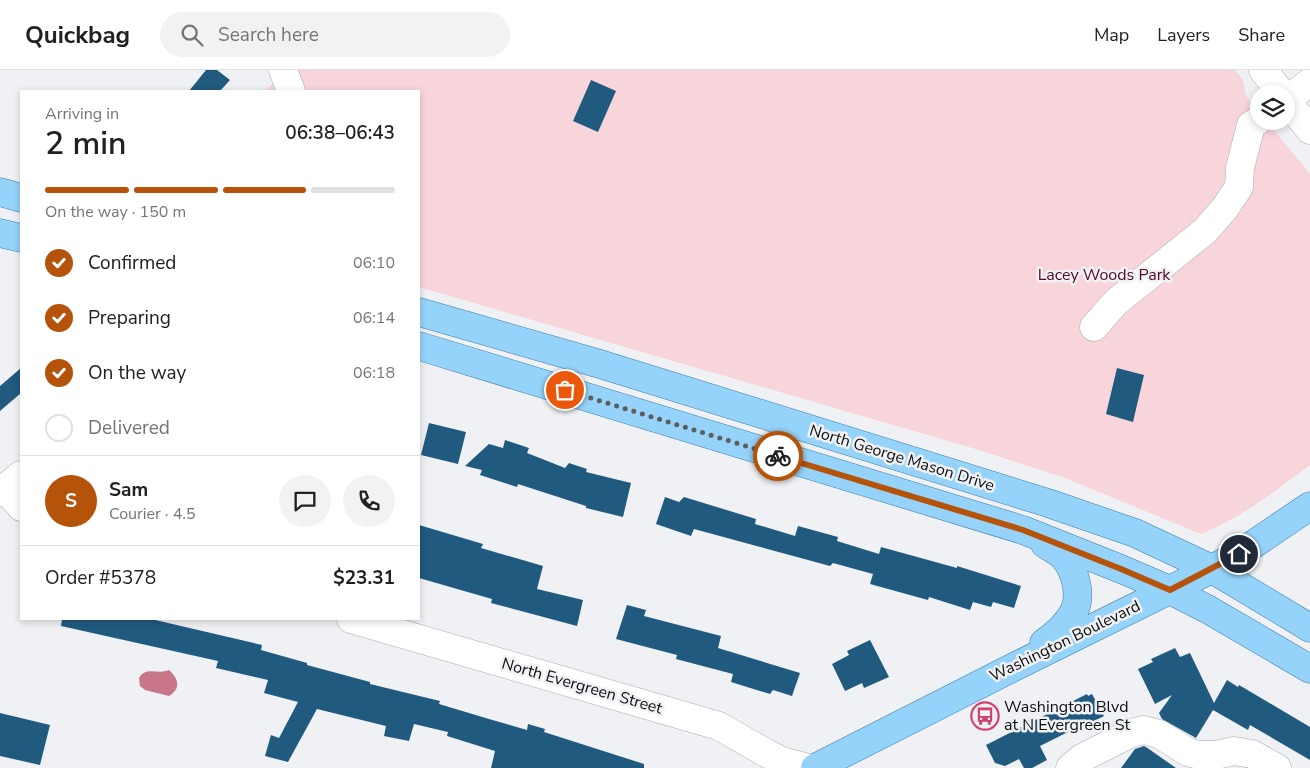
<!DOCTYPE html>
<html lang="en">
<head>
<meta charset="utf-8">
<style>
	body { margin:0; font-family:"Nunito Sans",sans-serif; background:#f2f2f2; color:#202124; height:100vh; display:flex; flex-direction:column; font-size:19px; white-space:nowrap }
	* { box-sizing:border-box; margin:0 }
	p { font-size:16px; color:#757577 }
	.icon { flex:none; width:28px; height:28px; fill:none; stroke:currentColor; stroke-width:2; stroke-linecap:round; stroke-linejoin:round }
	.map { position:relative; flex:1; overflow:hidden }
	.panel { position:absolute; left:20px; top:20px; width:400px; height:530px; display:flex; flex-direction:column; background:#fff; border-radius:0px; box-shadow:0 2px 8px #0003 }
	.panel>* { flex:none }
	.fabs { position:absolute; left:1250px; top:15px; display:grid; gap:10px }
	.fabs a { display:grid; place-items:center; width:45px; height:45px; border-radius:50%; background:#fff; box-shadow:0 2px 8px #0003; font-size:25px }
	.pin { position:absolute; display:grid; place-items:center; width:42px; height:42px; color:#fff; margin:-21px; border:2px solid #fff; border-radius:50%; box-shadow:0 1px 5px #0007 }
	.courier { position:absolute; display:grid; place-items:center; width:50px; height:50px; margin:-25px; border:4px solid #b45309; border-radius:50%; background:#fff; color:#222; box-shadow:0 1px 6px #0007 }
	.headline em { font-style:normal; font-weight:600 }
	.headline div { display:flex; flex-direction:column-reverse }
	.headline { display:flex; align-items:center; justify-content:space-between; height:85px; padding:0 25px }
	h1 { font-size:32px; font-weight:600; line-height:38px }
	.bar { display:grid; grid-template-columns:repeat(4,1fr); gap:8px 5px; align-content:center; height:60px; padding:0 25px }
	.bar i { height:6px; border-radius:4px; background:#e0e0e0 }
	.bar .selected { background:#b45309 }
	.bar p { grid-column:span 4 }
	.line { display:flex; align-items:center; gap:12px; padding:0 25px; border-top:1px solid #e0e0e0 }
	.line div { flex:1 }
	.round { display:grid; place-items:center; flex:none; width:52px; height:52px; border-radius:26px; background:#f2f2f2 }
	ol { padding:0 25px; list-style:none }
	li { display:flex; align-items:center; gap:15px; height:55px }
	li p { margin-inline-start:auto }
	li .icon { padding:5px; border-radius:50%; background:#b45309; color:#fff; stroke-width:4 }
	li:last-child { color:#757577 }
	li i { width:28px; height:28px; border:2px solid #e0e0e0; border-radius:50% }
	header { display:flex; align-items:center; gap:30px; box-sizing:border-box; height:70px; padding:0 25px; background:#fff; border-bottom:1px solid #e0e0e0 }
	header strong { font-size:24px }
	nav { display:flex; gap:28px; margin-inline-start:auto; font-size:18px }
	.search { width:350px; height:45px; background:#f2f2f2; display:flex; align-items:center; gap:12px; box-sizing:border-box; padding:0 18px; border-radius:28px; color:#757577; font-size:19px }
	.map>svg:first-child { display:block }
	.green { fill:#f8d5db }
	.water { fill:#c97688 }
	.building { fill:#205a7f }
	.lines { fill:none; stroke-linecap:round; stroke-linejoin:round }
	.minor-casing { stroke:#a8aaac; stroke-width:29 }
	.major-casing { stroke:#397ba5; stroke-width:29 }
	.minor { stroke:#fff; stroke-width:28 }
	.major { stroke:#96d3fa; stroke-width:28 }
	.done { stroke:#5c5d5e; stroke-width:5; stroke-dasharray:0 9 }
	.route { stroke:#b45309; stroke-width:6 }
	.labels { text-anchor:middle; dominant-baseline:central; stroke-width:5; stroke-linejoin:round; paint-order:stroke }
	.park-label { font-size:16px; fill:#540623; stroke:#eff1f4 }
	.street-label { font-size:16px; fill:#0d0e0e; stroke:#eff1f4 }
	.poi-label { font-size:16px; fill:#0d0e0e; stroke:#eff1f4; text-anchor:start }
</style>
</head>
<body>
<header>
<strong>Quickbag</strong>
<div class="search"><svg class="icon" aria-label="search" viewBox="0 0 24 24"><circle cx="10" cy="10" r="6"/><path d="M15 15l6 6"/></svg>Search here</div>
<nav><a>Map</a><a>Layers</a><a>Share</a></nav>
</header>
<div class="map">
<svg width="1310" height="698" viewBox="0 0 1310 698">
	<rect width="100%" height="100%" fill="#eff1f4"/>
	<path class="green" d="M290 0H1235L1243 10 1246 26 1310 104V395C1277 420 1241 448 1201 464L1065 408 979 380 419 217V21H264Z"/>
	<path class="water" d="M169 600C179 609 181 619 169 626L145 620 140 616 139 608C146 596 158 605 169 600Z"/>
	<path class="building" d="M206 0H217L230 10 220 21H189Z
		M591 10 616 21 598 62 573 51Z
		M21 298V323L0 341V316Z
		M1117 298 1144 305 1133 352 1106 344Z
		M429 353 466 362 458 394 421 385Z
		M505 370 529 378 527 383 565 398 569 393 587 399 586 402 631 413 623 447 586 438V436L518 414 517 417 480 405 482 400 465 396 489 374 503 378Z
		M665 427 679 432 684 427 756 449 755 454 795 466 798 456 838 467 837 471 879 484 881 477 957 498V496L1021 516 1014 538 993 532 991 537 973 532 970 540 929 527 928 530 870 514 873 504 833 493 830 496 694 459 691 466 656 454Z
		M419 455 483 474 481 478 543 496 537 519 583 530 577 556 491 533 492 529 419 508Z
		M627 535 646 540 644 546 721 566 718 578 800 603 792 626 773 620 770 624 731 612 733 604 676 589 677 585 616 569Z
		M62 549H151L262 575 261 580 307 593V595L370 612V614L440 631 439 634 489 649 527 660 528 654 545 659 544 662 644 694V698H491L495 681 447 666 448 662 414 654 409 671 384 666 386 656 317 639 288 692 265 686 271 665 279 668 298 632 264 623 268 610 216 598 218 591 61 556Z
		M870 570 889 607 864 618 862 613 845 621 832 594 849 585 847 581Z
		M1175 578 1180 587 1190 583 1214 633 1227 610 1238 617 1239 615 1310 657V690L1250 655 1248 660 1213 640 1196 668 1162 649 1159 643 1172 625 1155 634 1138 599 1153 592 1151 589Z
		M1087 624 1088 626 1092 624 1104 646 1075 661 1074 659 1040 676 1047 690 1032 698H1024L1019 689 1005 696 995 693 986 675Z
		M0 643 50 655 40 695 0 686Z
		M1144 676 1146 677 1176 698H1121L1135 679Z"/>
	<g class="lines">
		<g class="minor-casing">
			<path id="minor" d="M283 0 291 21
				M1263 0 1282 24
				M1286 30 1310 60
				M1286 31 1310 12
				M1094 257 1116 232 1205 161 1225 138 1239 117 1240 98 1251 55 1259 50
				M4 418 21 437
				M0 422 21 405
				M351 549 719 656 766 683 782 691 808 698
				M1070 698 1082 688 1131 663 1144 660 1159 664 1188 682 1199 685H1216L1234 681 1252 684 1277 698"/>
		</g>
		<g class="major-casing">
			<path id="major" d="M0 122 21 128
				M0 163 21 168
				M419 242 600 294 1048 433 1135 463 1212 499 1310 558
				M419 276 1023 460 1121 499 1170 520 1209 540 1310 599
				M1044 573C1054 566 1066 555 1072 545 1083 528 1076 502 1064 487 1059 482 1051 478 1045 474
				M815 698 1014 597 1212 499 1239 484 1310 436"/>
		</g>
		<use href="#minor" class="minor"/>
		<use href="#major" class="major"/>
	</g>
	<g class="lines">
		<path class="done" d="M565 320 778 386"/>
		<path class="route" d="M778 386 1023 460 1121 499 1170 520 1239 484"/>
	</g>
	<defs>
		<g id="bus-ring" transform="scale(1.4375)"><circle r="9.5" fill="#eff1f4" stroke="#d0426c" stroke-width="1.5"/><path d="M-5-6H5V4H4V6H2V4H-2V6H-4V4H-5ZM-3.5-4V0h7V-4ZM-3.5 1.2v1.5H-2V1.2ZM2 1.2v1.5H3.5V1.2Z" fill="#d0426c"/></g>
	</defs>
	<g fill-rule="evenodd">
		<use href="#bus-ring" x="985" y="646"/>
	</g>
	<g class="labels">
		<g class="park-label">
			<text x="1104" y="205">Lacey Woods Park</text>
		</g>
		<g class="street-label">
			<text transform="translate(902 388) rotate(17)">North George Mason Drive</text>
			<text transform="translate(1065 571) rotate(-26)">Washington Boulevard</text>
			<text transform="translate(582 616) rotate(16)">North Evergreen Street</text>
		</g>
		<g class="poi-label">
			<text x="1004" y="637">Washington Blvd<tspan x="1004" dy="18">at N Evergreen St</tspan></text>
		</g>
	</g>
</svg>
<div class="fabs">
<a><svg class="icon" aria-label="layers" viewBox="0 0 24 24"><path d="M12 4l9 5-9 5-9-5zM3 14l9 5 9-5"/></svg></a>
</div>
<div class="pin" style="left:565px;top:320px;background:#ea580c"><svg class="icon" aria-label="bag" viewBox="0 0 24 24"><path d="M5 8h14l-1 12H6zM9 8a3 3 0 0 1 6 0"/></svg></div>
<div class="pin" style="left:1239px;top:484px;background:#1f2937"><svg class="icon" aria-label="home" viewBox="0 0 24 24"><path d="M3 11l9-7 9 7M6 9v11h12V9"/></svg></div>
<div class="courier" style="left:778px;top:386px"><svg class="icon" aria-label="bike" viewBox="0 0 24 24"><circle cx="6" cy="16" r="4"/><circle cx="18" cy="16" r="4"/><path d="M6 16l4-8h5l3 8M10 8l3 8H6M13 5h3"/></svg></div>
<section class="panel">
<div class="headline"><div><h1>2 min</h1><p>Arriving in</p></div><em>06:38–06:43</em></div>
<div class="bar"><i class="selected"></i><i class="selected"></i><i class="selected"></i><i></i><p>On the way · 150 m</p></div>
<ol>
<li><svg class="icon" aria-label="check" viewBox="0 0 24 24"><path d="M5 12l5 5 9-10"/></svg>Confirmed<p>06:10</p></li>
<li><svg class="icon" aria-label="check" viewBox="0 0 24 24"><path d="M5 12l5 5 9-10"/></svg>Preparing<p>06:14</p></li>
<li><svg class="icon" aria-label="check" viewBox="0 0 24 24"><path d="M5 12l5 5 9-10"/></svg>On the way<p>06:18</p></li>
<li><i></i>Delivered</li>
</ol>
<div class="line" style="height:90px"><b class="round" style="background:#b45309;color:#fff">S</b><div><b>Sam</b><p>Courier · 4.5</p></div><a class="round"><svg class="icon" aria-label="chat" viewBox="0 0 24 24"><path d="M4 5h16v11H9l-5 4z"/></svg></a><a class="round"><svg class="icon" aria-label="phone" viewBox="0 0 24 24"><path d="M5 4h4l2 5-3 2q2 4 5 5l2-3 5 2v4C11 20 4 13 5 4z"/></svg></a></div>
<div class="line" style="height:65px"><div>Order #5378</div><b>$23.31</b></div>
</section>
</div>
</body>
</html>
